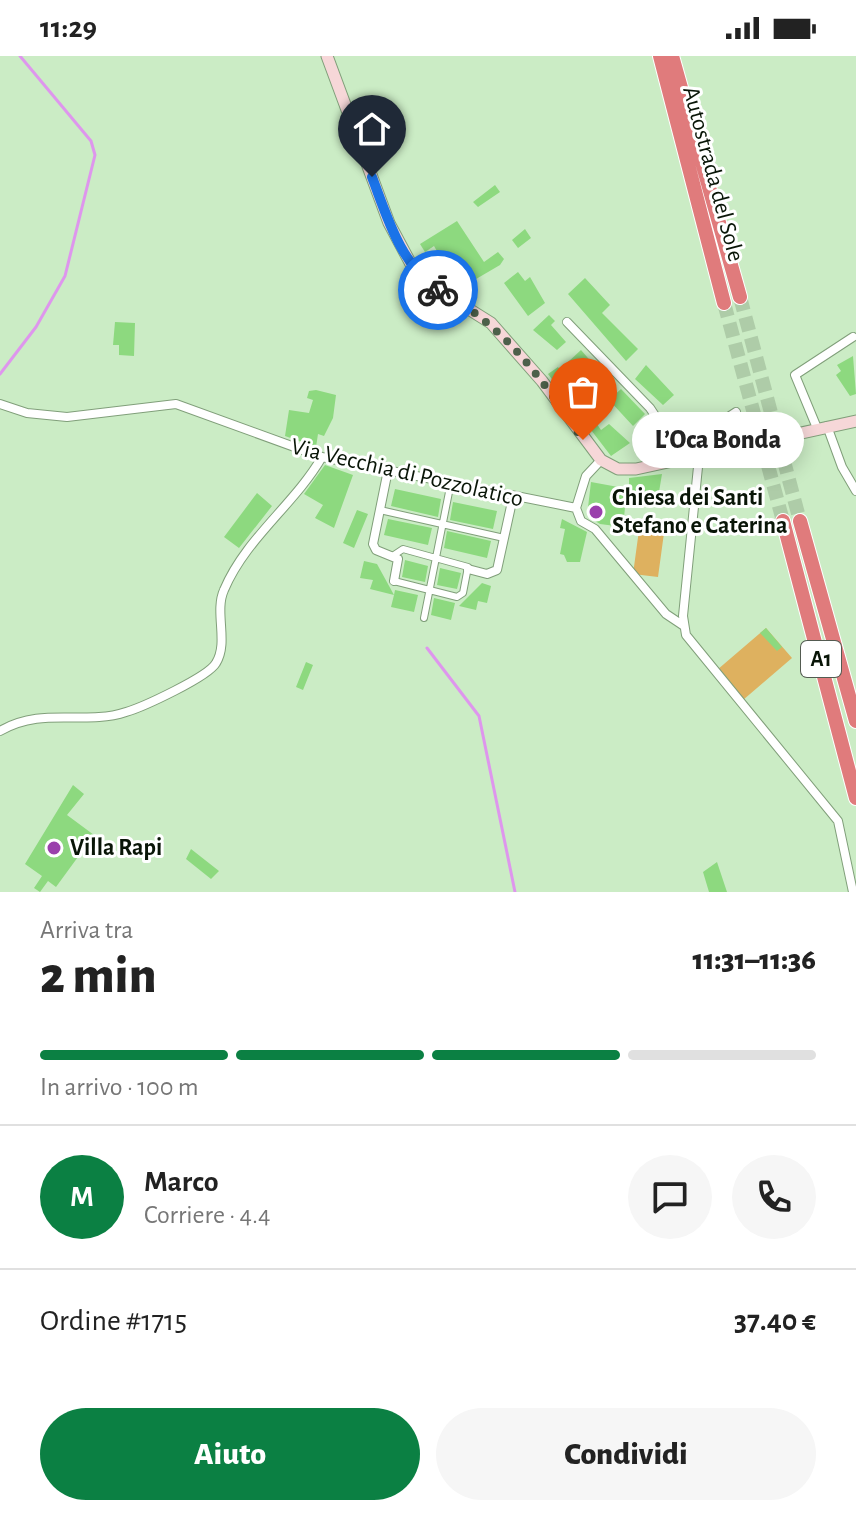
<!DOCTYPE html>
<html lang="it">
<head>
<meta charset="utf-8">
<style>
	body { margin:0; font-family:"Alegreya Sans",sans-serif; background:#f6f6f6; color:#222; height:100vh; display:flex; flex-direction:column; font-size:30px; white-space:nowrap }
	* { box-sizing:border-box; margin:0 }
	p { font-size:26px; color:#767676 }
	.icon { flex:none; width:44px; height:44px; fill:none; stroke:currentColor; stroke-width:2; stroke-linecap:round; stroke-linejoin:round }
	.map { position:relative; height:836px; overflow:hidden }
	.panel { display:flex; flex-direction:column; background:#fff; flex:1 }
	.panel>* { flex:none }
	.pin { position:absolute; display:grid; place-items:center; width:68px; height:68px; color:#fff; margin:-82px -34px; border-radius:50% 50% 50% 0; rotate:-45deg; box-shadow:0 0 8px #0007 }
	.pin .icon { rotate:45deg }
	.courier { position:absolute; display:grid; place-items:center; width:80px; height:80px; margin:-40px; border:6px solid #1a73e8; border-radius:50%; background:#fff; color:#222; box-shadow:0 2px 10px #0007 }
	.bubble { position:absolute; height:56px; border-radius:28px; background:#fff; box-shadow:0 4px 20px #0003; font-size:26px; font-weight:800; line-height:56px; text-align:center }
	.headline em { font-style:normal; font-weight:800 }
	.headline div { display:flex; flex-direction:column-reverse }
	.headline { display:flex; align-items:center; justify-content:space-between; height:136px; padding:0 40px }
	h1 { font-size:52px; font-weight:800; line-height:60px }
	.bar { display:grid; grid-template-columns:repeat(4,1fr); gap:12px 8px; align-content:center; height:96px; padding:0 40px }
	.bar i { height:10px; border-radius:6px; background:#e0e0e0 }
	.bar .selected { background:#0b8043 }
	.bar p { grid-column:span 4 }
	.line { display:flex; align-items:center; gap:20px; padding:0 40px; border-top:2px solid #e0e0e0 }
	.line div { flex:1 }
	.round { display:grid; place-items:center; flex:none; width:84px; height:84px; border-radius:42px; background:#f6f6f6 }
	.action { display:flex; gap:16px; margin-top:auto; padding:16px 40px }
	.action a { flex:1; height:92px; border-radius:48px; background:#0b8043; color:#fff; font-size:32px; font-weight:800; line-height:92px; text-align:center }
	.action a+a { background:#f6f6f6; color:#222 }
	.status { display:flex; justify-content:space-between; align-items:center; height:56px; padding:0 40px; background:#fff; direction:ltr }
	.status svg { height:22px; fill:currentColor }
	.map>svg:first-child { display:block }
	.green { fill:#deb15f }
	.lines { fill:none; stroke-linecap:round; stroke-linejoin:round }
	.stream { stroke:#de96ed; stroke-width:3 }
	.building { fill:#8dd97f }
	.motorway-tunnel { stroke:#aecca8; stroke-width:14; stroke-dasharray:14 7; stroke-linecap:butt }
	.pedestrian-casing { stroke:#809f7a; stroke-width:8 }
	.minor-casing { stroke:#809f7a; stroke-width:10 }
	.secondary-casing { stroke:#809f7a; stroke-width:13 }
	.motorway-casing { stroke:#fff; stroke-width:16 }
	.pedestrian { stroke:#fff; stroke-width:6 }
	.minor { stroke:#fff; stroke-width:8 }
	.secondary { stroke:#f6d7d8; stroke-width:11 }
	.motorway { stroke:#e07b7c; stroke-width:14 }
	.done { stroke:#4d604a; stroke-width:8; stroke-dasharray:0 14.4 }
	.route { stroke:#1a73e8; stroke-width:10 }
	.poi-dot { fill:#9a40ac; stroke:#fff; stroke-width:3 }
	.labels { text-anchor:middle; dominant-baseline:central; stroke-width:6; stroke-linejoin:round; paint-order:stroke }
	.shield { fill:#fff; stroke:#535b51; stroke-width:2 }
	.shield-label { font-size:22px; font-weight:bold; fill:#091507 }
	.street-label { font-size:24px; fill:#091507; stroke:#fff }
	.poi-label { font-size:24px; font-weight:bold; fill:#091507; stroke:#fff; text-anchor:start }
</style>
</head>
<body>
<div class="status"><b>11:29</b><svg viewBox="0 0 49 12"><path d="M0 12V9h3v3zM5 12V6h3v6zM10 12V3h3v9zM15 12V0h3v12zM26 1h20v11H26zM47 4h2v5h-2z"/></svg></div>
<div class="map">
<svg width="856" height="836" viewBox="0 0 856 836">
	<rect width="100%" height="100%" fill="#cbecc5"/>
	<path class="green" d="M639 474 664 477 658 521 633 518Z
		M766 572 792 602 743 644 717 614Z"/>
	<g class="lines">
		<path class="stream" d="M0 318 36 271 65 220 95 99 91 85 20 0
			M427 592 479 660 515 836"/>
	</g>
	<path class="building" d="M495 129 500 136 478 151 473 146Z
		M457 165 484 206 498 196 504 203 500 209 459 233 434 190 425 196 420 188Z
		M525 173 531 182 518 192 512 184Z
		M518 216 525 225 530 221 545 247 528 260 504 227Z
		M585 222 610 249 602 257 638 293 626 305 568 238Z
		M549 259 555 265 551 269 566 286 557 294 533 274Z
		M115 266 135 267 134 300 119 299V289H113Z
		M581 294 607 324 594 335 568 306Z
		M853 300 856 338 850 340 836 319 841 315 837 309Z
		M646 309 674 339 663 349 635 323Z
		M558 311 601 374 609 368 630 387 611 400 548 318Z
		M621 333 645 358 633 370 609 344Z
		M316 334 336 339 333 362 324 380 318 378 316 391 285 380 289 354 309 357 313 344 307 342 309 335Z
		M740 374 742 381 697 390 702 386Z
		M650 379 658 393 644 401 636 387Z
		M325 409 353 419 334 472 315 462 323 449 304 438Z
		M662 418 658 442 638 439V443L626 442 623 471 600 468 587 460 591 426 629 433V422Z
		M395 433 441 443 438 461 391 450Z
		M257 437 272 450 239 492 224 481Z
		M453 446 497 455 493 473 450 464Z
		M357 454 368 458 354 492 343 487Z
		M388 463 432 472 428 489 384 479Z
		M562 463 587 476 580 506H567L564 499 560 498 565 473 560 472Z
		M447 475 491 485 487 502 444 492Z
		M405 504 428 510 425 526 402 521Z
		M364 505 377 508 394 539 395 534 418 539 414 556 391 551 394 539 370 533 373 524 360 522Z
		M440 512 461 517 457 533 437 529Z
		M482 527 491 530 487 547 478 545 476 554 459 550Z
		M434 542 455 547 451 564 431 559Z
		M766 572 782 591 777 595 760 577Z
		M306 606 313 609 303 634 296 631Z
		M73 729 84 738 67 759 94 779 56 831 48 825 40 836 34 832 42 820 25 808Z
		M191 793 219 815 211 823 186 803Z
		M717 806 727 836H709L703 816Z"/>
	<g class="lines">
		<path class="motorway-tunnel" d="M740 241 800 465
			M724 247 783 465"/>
		<g class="pedestrian-casing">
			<path id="pedestrian" d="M380 454 504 482
				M394 525 457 541 463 537 468 511 403 493 394 499
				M424 562 451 426"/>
		</g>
		<g class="minor-casing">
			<path id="minor" d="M567 266 650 352 677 393
				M0 348 27 357 67 361 176 348 322 401 576 452
				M827 370 842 411 856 435
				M817 372 795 319 853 281
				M675 396 736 356
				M699 401 683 560 686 579 838 765 853 836
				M388 414 373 488 376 494 398 503 394 525
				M576 452 581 465 595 473 666 558 684 570
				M576 452 586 420 601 404
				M468 513 487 518 497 514 513 441
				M0 675C43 650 84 670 126 656 143 651 208 621 216 607 229 586 214 556 224 534 246 482 294 449 322 401"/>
		</g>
		<g class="secondary-casing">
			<path id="secondary" d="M327 0 389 167 412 210 432 230 491 267 542 325 601 404 618 413H636L856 365"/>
		</g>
		<g class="motorway-casing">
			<path id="motorway" d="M660 0 724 247
				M672 0 740 241
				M783 465 856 742
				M800 465 856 665"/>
		</g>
		<use href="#pedestrian" class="pedestrian"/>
		<use href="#minor" class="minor"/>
		<use href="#secondary" class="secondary"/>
		<use href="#motorway" class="motorway"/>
	</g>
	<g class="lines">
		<path class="done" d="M438 234C506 270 541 322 583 384"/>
		<path class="route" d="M372 121C388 163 400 207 438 234"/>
	</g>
	<g class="poi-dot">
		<circle cx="596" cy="456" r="8"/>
		<circle cx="54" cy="792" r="8"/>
	</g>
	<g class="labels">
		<rect class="shield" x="801" y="585" width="40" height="36" rx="6"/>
		<g class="shield-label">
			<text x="821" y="603">A1</text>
		</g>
		<g class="street-label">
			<text transform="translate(713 118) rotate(75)">Autostrada del Sole</text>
			<text transform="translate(407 417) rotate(13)">Via Vecchia di Pozzolatico</text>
		</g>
		<g class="poi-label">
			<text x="612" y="442">Chiesa dei Santi<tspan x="612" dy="28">Stefano e Caterina</tspan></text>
			<text x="70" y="792">Villa Rapi</text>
		</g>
	</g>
</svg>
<div class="pin" style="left:583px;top:384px;background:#ea580c"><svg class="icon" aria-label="bag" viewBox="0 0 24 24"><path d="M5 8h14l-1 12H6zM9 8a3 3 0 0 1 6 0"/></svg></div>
<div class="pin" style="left:372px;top:121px;background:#1f2937"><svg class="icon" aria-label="home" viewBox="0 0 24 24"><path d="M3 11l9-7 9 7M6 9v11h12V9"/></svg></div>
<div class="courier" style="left:438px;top:234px"><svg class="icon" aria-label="bike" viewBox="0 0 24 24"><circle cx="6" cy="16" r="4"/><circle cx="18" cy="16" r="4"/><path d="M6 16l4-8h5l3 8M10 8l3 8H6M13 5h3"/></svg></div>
<div class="bubble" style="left:632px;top:356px;width:172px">L’Oca Bonda</div>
</div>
<section class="panel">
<div class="headline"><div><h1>2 min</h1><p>Arriva tra</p></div><em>11:31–11:36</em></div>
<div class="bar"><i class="selected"></i><i class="selected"></i><i class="selected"></i><i></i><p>In arrivo · 100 m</p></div>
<div class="line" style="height:144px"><b class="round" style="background:#0b8043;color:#fff">M</b><div><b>Marco</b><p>Corriere · 4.4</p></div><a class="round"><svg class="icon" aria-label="chat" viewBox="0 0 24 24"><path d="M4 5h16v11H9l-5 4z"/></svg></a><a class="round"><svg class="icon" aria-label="phone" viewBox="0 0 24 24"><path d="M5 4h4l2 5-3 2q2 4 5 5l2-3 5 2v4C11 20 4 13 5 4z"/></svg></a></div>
<div class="line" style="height:104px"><div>Ordine #1715</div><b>37.40 €</b></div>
<div class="action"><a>Aiuto</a><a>Condividi</a></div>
</section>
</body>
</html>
